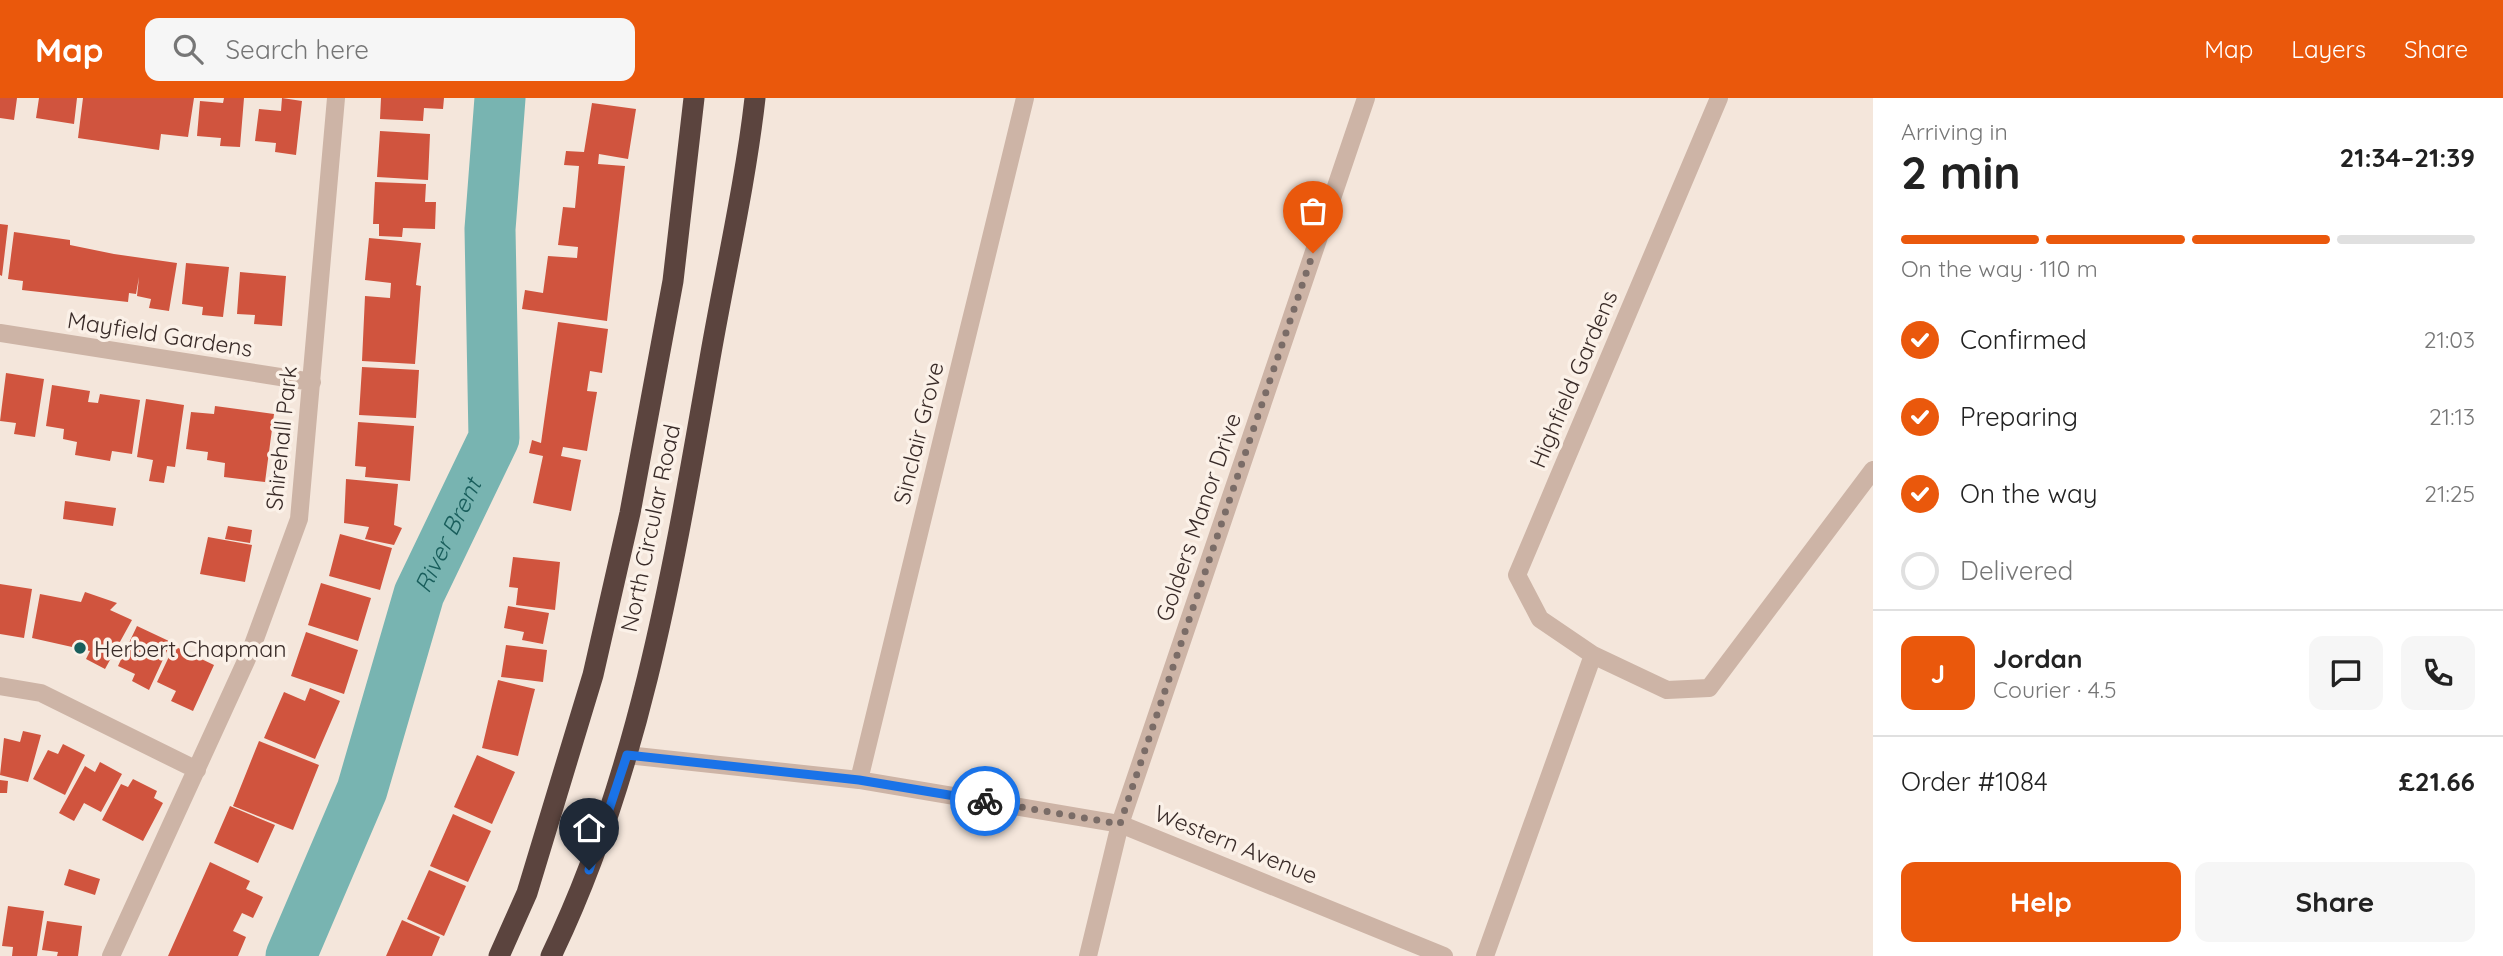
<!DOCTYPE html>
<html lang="en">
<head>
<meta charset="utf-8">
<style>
	body { margin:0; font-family:Quicksand,sans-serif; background:#f6f6f6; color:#222; height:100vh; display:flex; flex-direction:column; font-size:26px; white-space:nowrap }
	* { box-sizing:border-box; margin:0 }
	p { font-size:23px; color:#767676 }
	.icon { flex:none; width:38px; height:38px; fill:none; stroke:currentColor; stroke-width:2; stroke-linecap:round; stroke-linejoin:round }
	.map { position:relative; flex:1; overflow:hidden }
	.side { display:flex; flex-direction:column; background:#fff; width:630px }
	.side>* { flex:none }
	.pin { position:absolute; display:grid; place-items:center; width:60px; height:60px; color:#fff; margin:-72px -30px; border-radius:50% 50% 50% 0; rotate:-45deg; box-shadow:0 0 7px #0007 }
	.pin .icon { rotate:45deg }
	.courier { position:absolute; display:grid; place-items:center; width:70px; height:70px; margin:-35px; border:5px solid #1a73e8; border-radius:50%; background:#fff; color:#222; box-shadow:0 2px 9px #0007 }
	.overview em { font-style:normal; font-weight:700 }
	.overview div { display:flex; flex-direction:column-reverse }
	.overview { display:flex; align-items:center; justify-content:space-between; height:119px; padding:0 28px }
	h1 { font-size:46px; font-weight:700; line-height:52px }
	.bar { display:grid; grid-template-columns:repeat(4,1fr); gap:10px 7px; align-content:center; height:84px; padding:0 28px }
	.bar i { height:9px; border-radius:5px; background:#e0e0e0 }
	.bar .on { background:#ea580c }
	.bar p { grid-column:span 4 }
	.line { display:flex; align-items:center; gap:18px; padding:0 28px; border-top:2px solid #e0e0e0 }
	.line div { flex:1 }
	.round { display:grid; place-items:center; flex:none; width:74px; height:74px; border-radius:14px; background:#f6f6f6 }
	ol { padding:0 28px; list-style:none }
	li { display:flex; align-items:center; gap:21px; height:77px }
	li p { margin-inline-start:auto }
	li .icon { padding:7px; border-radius:50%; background:#ea580c; color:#fff; stroke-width:4 }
	li:last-child { color:#767676 }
	li i { width:38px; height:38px; border:4px solid #e0e0e0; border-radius:50% }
	.button { display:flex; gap:14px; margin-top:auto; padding:14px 28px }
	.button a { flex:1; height:80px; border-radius:14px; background:#ea580c; color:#fff; font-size:28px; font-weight:700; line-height:80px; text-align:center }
	.button a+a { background:#f6f6f6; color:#222 }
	header { display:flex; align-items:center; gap:42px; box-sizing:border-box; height:98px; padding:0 35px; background:#ea580c; color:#fff }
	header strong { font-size:33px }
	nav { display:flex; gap:38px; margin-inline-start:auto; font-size:24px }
	.search { width:490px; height:63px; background:#f6f6f6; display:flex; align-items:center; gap:18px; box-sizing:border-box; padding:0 24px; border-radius:14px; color:#767676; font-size:26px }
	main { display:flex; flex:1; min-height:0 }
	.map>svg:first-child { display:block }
	.green { fill:#bac59a }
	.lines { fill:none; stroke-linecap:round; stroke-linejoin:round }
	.river { stroke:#78b4b1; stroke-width:51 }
	.building { fill:#d0543e }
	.minor { stroke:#cdb4a6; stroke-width:18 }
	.highway { stroke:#5b443e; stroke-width:21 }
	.done { stroke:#7a6c67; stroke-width:7; stroke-dasharray:0 12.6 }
	.route { stroke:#1a73e8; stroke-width:9 }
	.poi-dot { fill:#195e5c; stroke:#fbf1e8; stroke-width:2.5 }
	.labels { text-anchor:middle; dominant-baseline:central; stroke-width:7; stroke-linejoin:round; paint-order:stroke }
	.street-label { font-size:23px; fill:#392b28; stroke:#fbf1e8 }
	.poi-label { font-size:23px; fill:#392b28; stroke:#fbf1e8; text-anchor:start }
	.water-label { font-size:24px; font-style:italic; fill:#195e5c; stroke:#fbf1e8 }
</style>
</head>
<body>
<header>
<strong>Map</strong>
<div class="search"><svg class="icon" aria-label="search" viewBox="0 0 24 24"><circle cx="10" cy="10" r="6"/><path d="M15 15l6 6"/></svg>Search here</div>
<nav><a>Map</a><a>Layers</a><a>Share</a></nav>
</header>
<main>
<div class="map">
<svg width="1873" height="858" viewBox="0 0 1873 858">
	<rect width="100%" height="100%" fill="#f4e6db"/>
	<path class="green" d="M493 0H514L500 212V272L507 329 501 358 491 392 440 481 425 518 406 618 386 678 305 858H274L316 757 348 694 369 639 386 585 396 525 408 485 424 452 467 385 476 333 473 271 476 154 489 64Z"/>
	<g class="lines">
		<path class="river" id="s1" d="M291 858 362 692 419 496 494 340 490 131 500 0"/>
	</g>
	<path class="building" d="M0 0H17L14 22 0 20Z
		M39 0H77L74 26 36 20Z
		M83 0H194L188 39 161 36 159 52 78 40Z
		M224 0H244L240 49 220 48 221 40 197 38 200 3 223 5Z
		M282 0 302 3 296 57 275 54 276 45 255 43 259 11 281 13Z
		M381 0H444L443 11 424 10 423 23 380 21Z
		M592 5 636 11 628 61 599 56 598 66 625 68 607 223 522 211 525 192 543 195 548 158 577 160 578 149 558 147 563 109 575 110 579 68 564 67 566 53 584 54Z
		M380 33 430 36 428 82 377 79Z
		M375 84 426 86 425 104H436L435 131 403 130 402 139 379 138V126H373Z
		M0 126 8 127 2 178 0 177Z
		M14 134 70 142V147L114 156 177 165 169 213 149 210 151 201 137 198 139 179 136 196 129 195 128 204 22 192 23 183 8 181Z
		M369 140 421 145 416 187 421 188 415 266 362 263 365 198 390 200 391 185 365 182Z
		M186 165 229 169 223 219 202 217 203 209 182 206Z
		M240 174 286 178 282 228 254 226 255 217 237 216Z
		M558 224 608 231 602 275 590 273 587 293 597 294 587 353 563 349 561 358 581 362 571 413 533 405 543 358 529 355 532 342 541 345Z
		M362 269 419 272 416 320 359 317Z
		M6 275 44 281 35 339 14 336 16 325 0 323Z
		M52 287 90 293 88 304 98 305 100 296 140 302 132 356 112 353 110 363 75 357 77 344 63 341 64 331 46 328Z
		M146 301 184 307 175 369 167 368 164 385 149 383 153 362 137 359Z
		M215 308 274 316 265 384 224 379 225 365 207 362 208 354 186 351 191 314 214 316Z
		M358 324 414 328 410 383 365 379 366 369 355 368Z
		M346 381 398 386 394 427 402 430 394 447 365 441 369 429 344 425Z
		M65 403 116 410 113 428 63 421Z
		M228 428 252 432 250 445 225 441Z
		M340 436 392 450 380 492 329 478Z
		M208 439 252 447 245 484 200 476Z
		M513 459 560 464 555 512 516 507 518 490 509 489Z
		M321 485 371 500 358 543 308 527Z
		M0 486 32 491 24 540 0 536Z
		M85 494 117 505 110 512 132 522 105 571 86 561 90 553 32 540 40 496 81 504Z
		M508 508 549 515 543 546 522 542 524 534 504 530Z
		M137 528 171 544 149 592 132 583 135 576 118 568Z
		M306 534 358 552 344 596 291 578Z
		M506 547 547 552 543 584 501 579Z
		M174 548 214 567 193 613 171 603 176 593 157 584Z
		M498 582 535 591 518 658 482 650Z
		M310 590 340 603 315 661 264 640 284 594 305 603Z
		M23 633 41 637 28 684 0 677 4 640 20 644Z
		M259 643 319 667 293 732 233 708Z
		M63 646 85 657 65 697 33 681 48 652 58 656Z
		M477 657 515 674 492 726 454 709Z
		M100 664 122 676 101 714 84 705 74 723 59 715 85 668 95 674Z
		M133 681 157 693 154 700 163 705 143 743 102 722 121 686 128 689Z
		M0 682 8 683 7 695H0Z
		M230 708 275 727 258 765 214 745Z
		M453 716 491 733 468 784 430 768Z
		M210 764 250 783 246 791 263 799 253 820 242 815 233 833 246 839 238 858H168Z
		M69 771 100 781 95 797 64 787Z
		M429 772 466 788 444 838 407 821Z
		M8 808 44 813 37 858H12L13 849 2 848Z
		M402 822 440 839 432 858H386Z
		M47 823 82 828 78 858H57L58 854 42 852Z"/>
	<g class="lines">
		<path class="minor" d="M0 235 312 284
			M1593 557 1667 592 1709 590 1873 372
			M0 588 41 595 197 672
			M627 657 859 682 1120 726 1444 858
			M859 682 1025 0
			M111 858 251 552 299 421 336 0
			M1088 858 1120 726 1366 0
			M1485 858 1593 557 1540 521 1517 477 1719 0"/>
		<path class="highway" d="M499 858 527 795 593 577 630 415 673 183 694 0
			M551 858C640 674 674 466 709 266 724 178 745 89 755 0"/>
	</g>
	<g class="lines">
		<path class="done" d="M985 703 1120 726 1313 155"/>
		<path class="route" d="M589 772 627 657 859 682 985 703"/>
	</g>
	<circle class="poi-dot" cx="80" cy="550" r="7"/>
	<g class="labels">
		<g class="street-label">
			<text transform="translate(160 236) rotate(9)">Mayfield Gardens</text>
			<text transform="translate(1573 281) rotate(-67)">Highfield Gardens</text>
			<text transform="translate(918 335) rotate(-76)">Sinclair Grove</text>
			<text transform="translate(281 340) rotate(-84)">Shirehall Park</text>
			<text transform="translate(1198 419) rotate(-71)">Golders Manor Drive</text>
			<text transform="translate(650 430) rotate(-78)">North Circular Road</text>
			<text transform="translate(1236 746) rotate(22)">Western Avenue</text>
		</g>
		<g class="poi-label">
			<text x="94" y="550">Herbert Chapman</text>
		</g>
		<g class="water-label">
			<text stroke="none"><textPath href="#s1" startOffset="450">River Brent</textPath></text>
		</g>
	</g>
</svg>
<div class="pin" style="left:1313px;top:155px;background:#ea580c"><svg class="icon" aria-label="bag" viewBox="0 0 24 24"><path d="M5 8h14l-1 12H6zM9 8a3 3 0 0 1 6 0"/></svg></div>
<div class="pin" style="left:589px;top:772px;background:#1f2937"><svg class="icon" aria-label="home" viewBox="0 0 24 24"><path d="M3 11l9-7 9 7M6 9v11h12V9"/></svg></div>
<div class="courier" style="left:985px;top:703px"><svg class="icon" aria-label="bike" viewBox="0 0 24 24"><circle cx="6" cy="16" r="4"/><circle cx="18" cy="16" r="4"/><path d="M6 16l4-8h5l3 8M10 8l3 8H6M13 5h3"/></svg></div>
</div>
<section class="side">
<div class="overview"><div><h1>2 min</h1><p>Arriving in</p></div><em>21:34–21:39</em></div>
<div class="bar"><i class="on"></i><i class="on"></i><i class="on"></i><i></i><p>On the way · 110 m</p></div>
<ol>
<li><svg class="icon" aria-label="check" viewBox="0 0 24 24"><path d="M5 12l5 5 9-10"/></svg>Confirmed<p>21:03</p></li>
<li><svg class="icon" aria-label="check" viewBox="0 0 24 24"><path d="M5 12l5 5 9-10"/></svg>Preparing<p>21:13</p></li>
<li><svg class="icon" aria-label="check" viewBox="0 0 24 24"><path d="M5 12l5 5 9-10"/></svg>On the way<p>21:25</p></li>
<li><i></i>Delivered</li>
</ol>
<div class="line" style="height:126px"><b class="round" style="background:#ea580c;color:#fff">J</b><div><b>Jordan</b><p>Courier · 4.5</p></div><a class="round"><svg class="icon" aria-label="chat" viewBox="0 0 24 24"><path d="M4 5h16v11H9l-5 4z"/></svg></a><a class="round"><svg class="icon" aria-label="phone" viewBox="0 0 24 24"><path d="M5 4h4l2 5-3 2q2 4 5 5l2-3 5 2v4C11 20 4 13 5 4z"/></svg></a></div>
<div class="line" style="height:91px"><div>Order #1084</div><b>£21.66</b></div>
<div class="button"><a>Help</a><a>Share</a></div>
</section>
</main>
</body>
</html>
